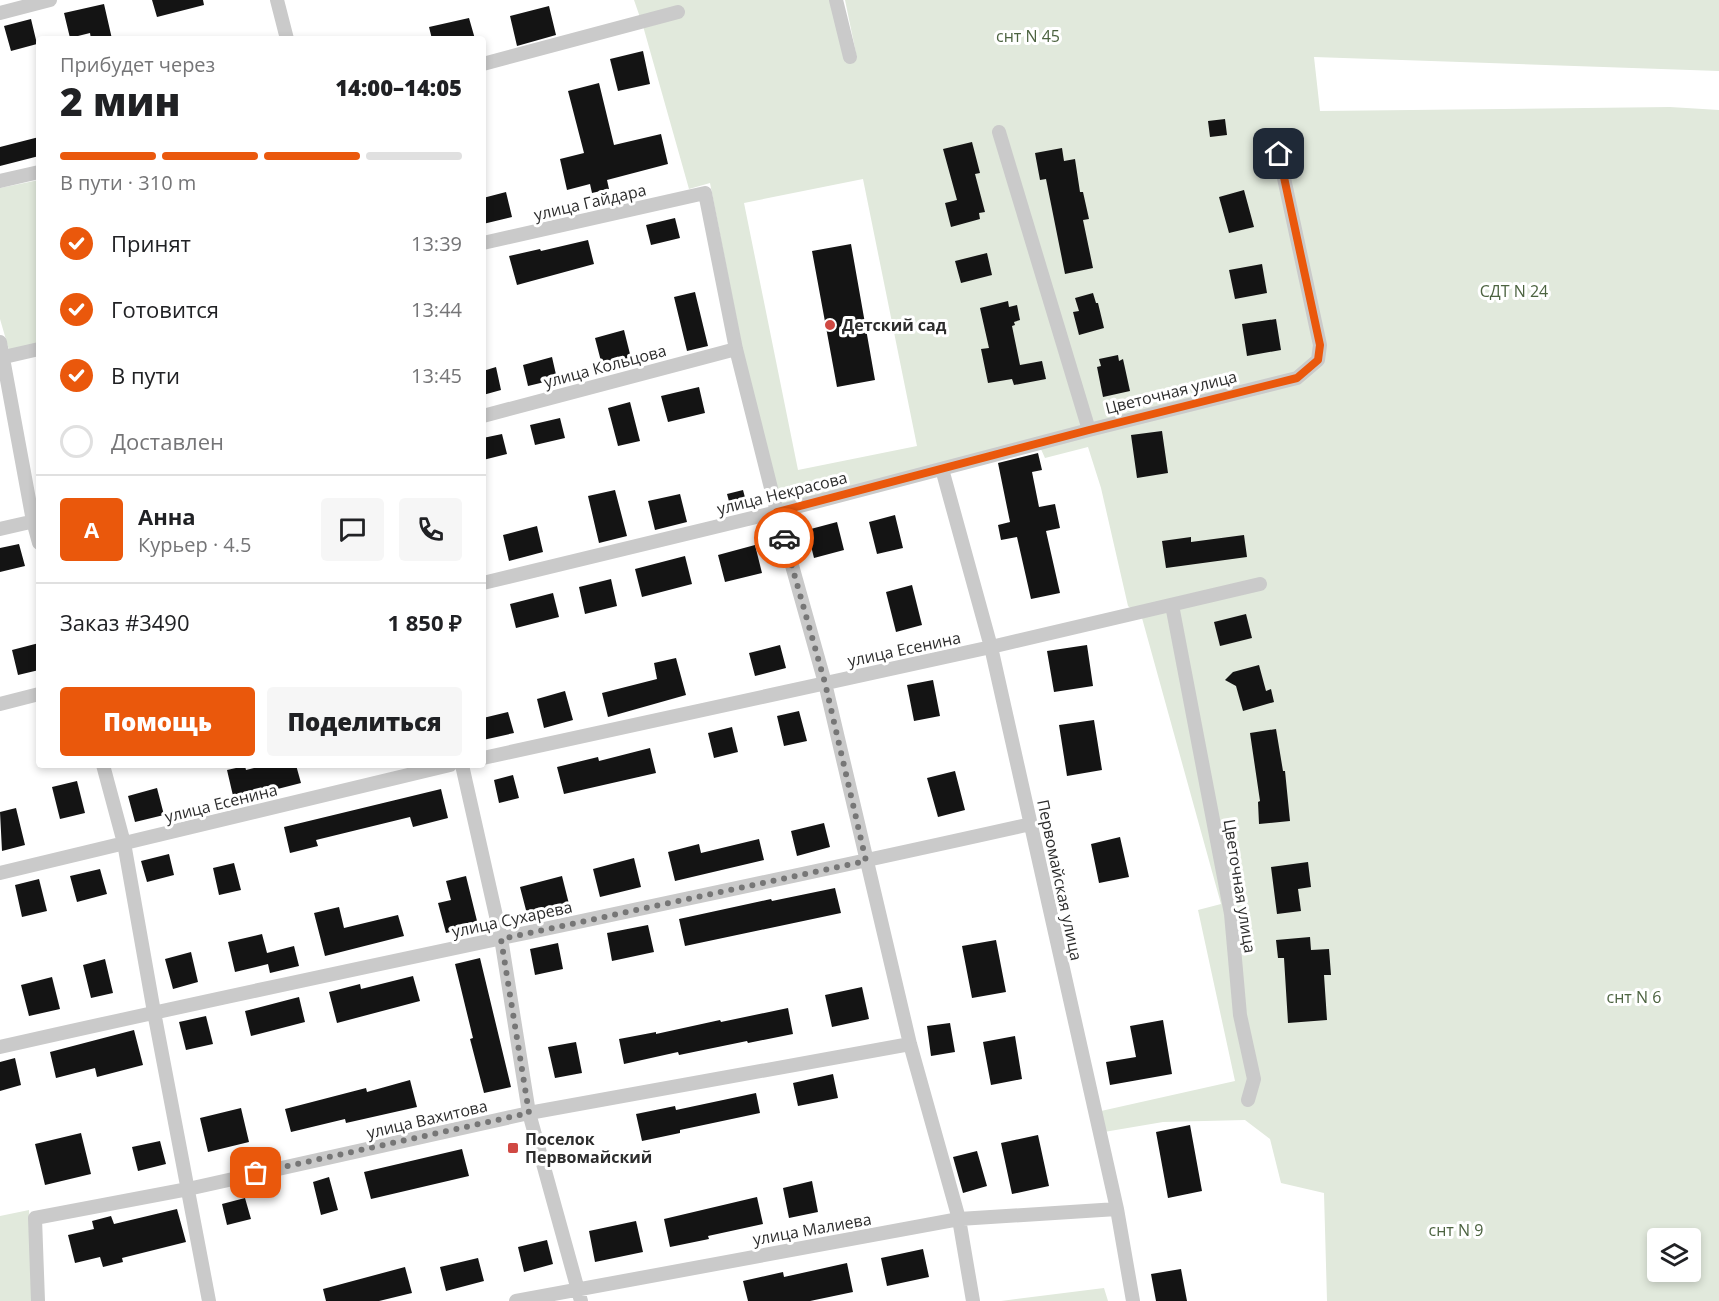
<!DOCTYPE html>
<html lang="ru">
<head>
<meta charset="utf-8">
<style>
	body { margin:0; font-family:"Open Sans",sans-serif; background:#f6f6f6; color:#202124; height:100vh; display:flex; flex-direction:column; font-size:22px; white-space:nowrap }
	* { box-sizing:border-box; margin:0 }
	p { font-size:20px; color:#757577 }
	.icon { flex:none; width:33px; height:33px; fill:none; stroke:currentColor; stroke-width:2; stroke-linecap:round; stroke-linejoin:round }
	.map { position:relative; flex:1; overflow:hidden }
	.drawer { position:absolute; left:36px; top:36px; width:450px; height:732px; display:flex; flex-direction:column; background:#fff; border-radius:6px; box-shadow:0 3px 9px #0003 }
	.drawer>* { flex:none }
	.tools { position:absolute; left:1647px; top:1228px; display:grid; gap:12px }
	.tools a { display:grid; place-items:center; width:54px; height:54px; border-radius:6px; background:#fff; box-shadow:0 3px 9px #0003; font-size:30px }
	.pin { position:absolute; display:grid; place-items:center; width:51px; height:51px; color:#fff; margin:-26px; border-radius:12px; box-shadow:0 3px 9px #0006 }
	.courier { position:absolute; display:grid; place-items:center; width:60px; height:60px; margin:-30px; border:4px solid #ea580c; border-radius:50%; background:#fff; color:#222; box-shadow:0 2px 8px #0007 }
	.summary em { font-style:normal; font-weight:800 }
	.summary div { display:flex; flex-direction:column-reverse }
	.summary { display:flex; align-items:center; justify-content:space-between; height:102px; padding:0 24px }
	h1 { font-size:39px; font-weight:800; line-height:45px }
	.bar { display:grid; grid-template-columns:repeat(4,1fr); gap:9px 6px; align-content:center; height:72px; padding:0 24px }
	.bar i { height:8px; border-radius:4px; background:#e0e0e0 }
	.bar .current { background:#ea580c }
	.bar p { grid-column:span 4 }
	.line { display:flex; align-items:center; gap:15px; padding:0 24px; border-top:2px solid #e0e0e0 }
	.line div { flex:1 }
	.round { display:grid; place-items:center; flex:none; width:63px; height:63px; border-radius:6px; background:#f6f6f6 }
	ol { padding:0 24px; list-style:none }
	li { display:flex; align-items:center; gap:18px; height:66px }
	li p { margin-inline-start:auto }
	li .icon { padding:6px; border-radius:50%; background:#ea580c; color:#fff; stroke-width:4 }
	li:last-child { color:#757577 }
	li i { width:33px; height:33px; border:3px solid #e0e0e0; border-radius:50% }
	.action { display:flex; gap:12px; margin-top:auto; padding:12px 24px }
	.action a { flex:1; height:69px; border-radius:6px; background:#ea580c; color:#fff; font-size:24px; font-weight:800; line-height:69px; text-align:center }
	.action a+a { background:#f6f6f6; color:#202124 }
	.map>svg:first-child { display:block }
	.green { fill:#e1e9dc; fill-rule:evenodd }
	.building { fill:#141414 }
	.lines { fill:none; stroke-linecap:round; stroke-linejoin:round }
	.minor { stroke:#cacaca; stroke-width:14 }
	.done { stroke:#767676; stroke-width:6; stroke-dasharray:0 10.8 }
	.route { stroke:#ea580c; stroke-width:8 }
	.poi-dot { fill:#d04943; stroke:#fff; stroke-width:2 }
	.labels { text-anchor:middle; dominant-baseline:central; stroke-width:6; stroke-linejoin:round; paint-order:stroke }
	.park-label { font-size:16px; fill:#4c6340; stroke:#fff }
	.street-label { font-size:16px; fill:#2d2d2d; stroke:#fff }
	.poi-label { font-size:16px; font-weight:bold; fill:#2d2d2d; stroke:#fff; text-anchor:start }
</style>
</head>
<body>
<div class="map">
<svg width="1719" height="1301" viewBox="0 0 1719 1301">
	<rect width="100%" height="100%" fill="#fff"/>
	<path class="green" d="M634 0H831L846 63 857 58 845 0H1719V71L1314 57 1320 111 1670 107 1719 110V1301H1327L1324 1193 1281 1183 1270 1139 1245 1120 1163 1122 1104 1132 1101 1111 1235 1081 1198 910 1221 904 1142 618 1128 606 1101 488 1088 447 1045 458 1040 447 782 512 742 347 710 183 689 189 643 26ZM863 179 917 446 798 470 744 203ZM1658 1239H1690V1272H1658Z
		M39 180V343L9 350 0 319V188Z
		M29 1210 33 1301H0V1216Z
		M1104 1288 1108 1301H1001Z"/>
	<path class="building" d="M152 0H203L204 5 157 17Z
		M104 4 112 39H91L90 33 70 38 64 13Z
		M549 6 556 35 517 46 510 16Z
		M469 18 475 39H432L429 27Z
		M31 19 37 44 11 51 4 26Z
		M643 51 650 84 618 91 610 59Z
		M599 83 614 145 661 134 668 164 607 180 609 189 592 193 590 184 567 190 560 159 584 153 568 91Z
		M1225 119 1227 135 1210 137 1208 121Z
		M39 137V156L0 166V147Z
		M972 142 980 173 975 174 985 212 979 213 980 219 951 227 945 203 957 200 943 149Z
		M1062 148 1064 161 1075 159 1080 192H1083L1089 219 1083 220 1093 268 1065 274 1046 179 1040 180 1035 153Z
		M1244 190 1254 227 1229 233 1219 197Z
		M506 192 512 217 483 224V198Z
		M675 218 680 238 651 245 646 225Z
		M588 240 594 264 517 285 509 256 540 249 541 251Z
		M851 244 875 380 837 387 812 251Z
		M987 253 992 275 961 283 955 261Z
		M1262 264 1267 293 1235 299 1229 270Z
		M695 292 708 346 687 351 674 297Z
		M1093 293 1096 303H1098L1104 328 1079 335 1073 312 1079 311 1075 298Z
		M1008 301 1009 307 1017 305 1020 320 1014 322 1015 325 1012 326 1020 365 1042 361 1046 379 1014 385 1012 379 988 383 981 349 989 348 980 308Z
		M1276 319 1281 350 1247 356 1242 324Z
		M624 330 632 362 603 369 595 338Z
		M1118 355 1119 361 1123 359 1130 391 1103 397 1097 367 1101 366 1099 359Z
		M552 357 557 379 528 386 523 365Z
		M496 367 501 390 483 395V371Z
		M699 387 705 413 668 422 661 396Z
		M630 402 640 441 618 446 608 408Z
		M560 418 565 438 535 445 530 425Z
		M1162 431 1168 473 1137 478 1131 435Z
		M502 434 507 454 483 460V438Z
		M1038 453 1042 470 1032 472 1039 507 1055 504 1060 528 1046 531 1060 593 1031 599 1017 537 1001 540 998 525 1010 522 998 463Z
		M615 490 627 536 599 543 588 496Z
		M743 490 747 505 731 509 727 494Z
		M680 494 687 522 655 530 648 501Z
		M895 515 903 548 877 554 869 522Z
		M837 522 844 550 814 558 807 530Z
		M537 526 543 552 509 561 503 535Z
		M1244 535 1247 557 1166 568 1162 541 1191 537V542Z
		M19 544 25 566 0 572V548Z
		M755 545 762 573 725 582 718 555Z
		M685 556 692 584 642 597 635 569Z
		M611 579 617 606 585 614 579 587Z
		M912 585 922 625 896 632 886 592Z
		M553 593 559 617 516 628 510 604Z
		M1246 614 1252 638 1220 646 1214 622Z
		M39 643V670L18 675 12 650Z
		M780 645 786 668 755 676 749 653Z
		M1087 645 1093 686 1054 692 1047 651Z
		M676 658 686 695 608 717 602 693 657 679 654 663Z
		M1259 665 1266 691 1271 689 1274 702 1243 711 1236 686 1225 680 1233 672Z
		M933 680 940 716 914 721 907 685Z
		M565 691 573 720 544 728 537 699Z
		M799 711 807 741 784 746 777 716Z
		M508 712 514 733 483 740V718Z
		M1094 720 1102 770 1067 776 1059 725Z
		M732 727 738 752 714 758 708 733Z
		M1276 729 1283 771H1285L1290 821 1259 824 1258 802 1260 801 1250 733Z
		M650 748 656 773 564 794 557 767 598 757 599 761Z
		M267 765H296L301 783 234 800 227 770 245 766 246 770Z
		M955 771 965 810 938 817 927 778Z
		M513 775 519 798 499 803 494 780Z
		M77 781 85 813 60 819 52 787Z
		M157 788 164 815 135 822 128 796Z
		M441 789 448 818 413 827 410 817 316 840 318 846 290 853 284 827Z
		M16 808 25 845 2 851 0 812Z
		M824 823 830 847 797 856 791 831Z
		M1120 837 1129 877 1099 883 1091 844Z
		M759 839 764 860 675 881 668 852 699 844 701 853Z
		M169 854 174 875 147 882 141 861Z
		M634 858 641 887 600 897 593 869Z
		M1308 862 1311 887 1298 889 1301 911 1277 914 1271 867Z
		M234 863 241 890 219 895 213 868Z
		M100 869 107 894 77 902 70 876Z
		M466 876 478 925 446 933 438 903 451 900 446 881Z
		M562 876 569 904 527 914 520 887Z
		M39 879 47 911 22 917 15 885Z
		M835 888 841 913 685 946 679 919 771 899 772 901Z
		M339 907 344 928 398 915 404 936 325 956 314 913Z
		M648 925 654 952 612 961 607 933Z
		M262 934 267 953 294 946 299 966 270 973 268 964 235 972 228 942Z
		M1310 937 1311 950 1329 949 1331 975H1324L1327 1020 1288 1023 1284 958H1278L1276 940Z
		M996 940 1006 992 972 998 962 946Z
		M558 943 563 969 535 975 530 949Z
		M191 952 198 982 173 989 165 959Z
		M480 958 511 1087 484 1093 470 1039 473 1038 455 964Z
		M105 959 113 993 91 998 83 965Z
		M413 976 420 1001 337 1023 329 992 360 984 361 989Z
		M52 977 60 1009 29 1016 21 985Z
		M862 987 869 1019 832 1027 825 995Z
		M299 997 305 1022 251 1036 245 1011Z
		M788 1008 793 1034 748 1043 747 1041 679 1055 678 1052 624 1064 619 1039 656 1032V1034L720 1020 721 1022Z
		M206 1016 213 1044 186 1050 179 1022Z
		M1163 1020 1172 1074 1110 1085 1106 1062 1136 1057 1130 1026Z
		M950 1023 955 1052 931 1056 927 1026Z
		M134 1030 143 1065 97 1077 95 1068 56 1078 50 1052Z
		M1015 1036 1022 1079 991 1085 983 1042Z
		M576 1042 582 1073 555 1078 548 1047Z
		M15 1058 21 1085 0 1091V1062Z
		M833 1074 838 1098 798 1106 793 1083Z
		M410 1080 417 1107 346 1123 345 1119 291 1132 285 1109 366 1088 367 1092Z
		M756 1093 760 1113 680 1130V1133L642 1141 636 1114 675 1106 676 1110Z
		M241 1108 249 1142 208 1152 200 1118Z
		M1190 1125 1202 1191 1168 1198 1156 1132Z
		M81 1133 91 1174 45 1185 35 1144Z
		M1038 1135 1049 1186 1012 1194 1001 1143Z
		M160 1141 166 1164 138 1171 132 1147Z
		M462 1149 469 1176 371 1199 364 1172Z
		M977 1151 987 1186 963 1193 953 1157Z
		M329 1177 338 1210 321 1215 313 1182Z
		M812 1181 818 1212 789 1218 783 1188Z
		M757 1197 763 1224 708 1236 709 1239 670 1247 664 1219Z
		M245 1198 251 1219 227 1225 222 1204Z
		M177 1209 186 1242 122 1258 123 1262 103 1267 100 1257 75 1263 68 1235 94 1229 92 1221 111 1216 114 1224Z
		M636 1221 643 1252 595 1262 589 1231Z
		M547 1240 553 1264 524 1272 518 1247Z
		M923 1249 929 1277 887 1286 881 1258Z
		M478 1258 484 1281 446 1291 440 1267Z
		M847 1263 853 1292 810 1301H748L743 1281 783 1272 784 1277Z
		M405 1267 412 1293 379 1301H326L323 1289Z
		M1181 1269 1187 1301H1156L1151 1274Z"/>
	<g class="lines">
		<path class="minor" d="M277 0 287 39
			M836 0 850 57
			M0 13 50 0
			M483 64 678 12
			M999 132 1089 430 1297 378 1318 360 1320 345 1279 155
			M0 181 39 172
			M483 243 705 193 736 349 777 512 825 683 910 1044 959 1219 973 1301
			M0 342 33 521 39 543
			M0 358 39 349
			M483 416 736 349
			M942 469 991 647 1117 1209 1133 1301
			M0 529 39 520
			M483 583 777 512 1089 430
			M1172 605 1231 914 1240 1015 1254 1079 1248 1100
			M0 704 39 694
			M483 758 991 647 1260 584
			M103 765 124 843 154 1012 209 1301
			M462 765 501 938 529 1113 581 1301
			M0 873 450 765
			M0 1047C343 969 688 901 1031 824
			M38 1301 35 1218 188 1189 529 1113 910 1044
			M516 1301 959 1219 1117 1209"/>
	</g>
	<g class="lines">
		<path class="done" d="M256 1173 529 1113 501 939 866 861 825 683 784 538"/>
		<path class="route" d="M784 538 777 512 1089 430 1297 378 1318 360 1320 345 1279 154"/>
	</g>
	<g class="poi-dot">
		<circle cx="830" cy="325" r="6"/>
		<rect x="507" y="1142" width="12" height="12" rx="3"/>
	</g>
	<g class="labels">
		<g class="park-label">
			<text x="1028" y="36">снт N 45</text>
			<text x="1514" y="291">СДТ N 24</text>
			<text x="1634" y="997">снт N 6</text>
			<text x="1456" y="1230">снт N 9</text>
		</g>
		<g class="street-label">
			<text transform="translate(590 202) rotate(-13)">улица Гайдара</text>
			<text transform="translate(605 366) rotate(-15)">улица Кольцова</text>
			<text transform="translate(1171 392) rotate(-14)">Цветочная улица</text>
			<text transform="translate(782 493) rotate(-14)">улица Некрасова</text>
			<text transform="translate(904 649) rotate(-12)">улица Есенина</text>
			<text transform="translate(221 803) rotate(-14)">улица Есенина</text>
			<text transform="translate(1060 880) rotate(78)">Первомайская улица</text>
			<text transform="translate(1240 886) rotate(81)">Цветочная улица</text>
			<text transform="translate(512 919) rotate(-12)">улица Сухарева</text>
			<text transform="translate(427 1119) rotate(-13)">улица Вахитова</text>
			<text transform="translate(812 1229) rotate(-10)">улица Малиева</text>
		</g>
		<g class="poi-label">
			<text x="842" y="325">Детский сад</text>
			<text x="525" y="1139">Поселок<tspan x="525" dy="18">Первомайский</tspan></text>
		</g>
	</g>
</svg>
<div class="tools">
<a><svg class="icon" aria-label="layers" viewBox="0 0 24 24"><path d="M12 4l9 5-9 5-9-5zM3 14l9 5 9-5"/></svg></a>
</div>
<div class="pin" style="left:256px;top:1173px;background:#ea580c"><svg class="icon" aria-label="bag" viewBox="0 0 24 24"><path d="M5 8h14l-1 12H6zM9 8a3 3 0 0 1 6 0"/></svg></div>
<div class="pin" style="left:1279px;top:154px;background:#1f2937"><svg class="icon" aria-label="home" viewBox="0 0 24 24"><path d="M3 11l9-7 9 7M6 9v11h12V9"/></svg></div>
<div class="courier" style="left:784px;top:538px"><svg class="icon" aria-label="car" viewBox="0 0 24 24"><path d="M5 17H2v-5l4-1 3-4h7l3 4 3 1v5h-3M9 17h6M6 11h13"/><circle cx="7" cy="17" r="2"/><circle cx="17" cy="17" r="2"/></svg></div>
<section class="drawer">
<div class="summary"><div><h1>2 мин</h1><p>Прибудет через</p></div><em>14:00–14:05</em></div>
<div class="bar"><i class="current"></i><i class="current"></i><i class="current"></i><i></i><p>В пути · 310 m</p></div>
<ol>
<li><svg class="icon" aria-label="check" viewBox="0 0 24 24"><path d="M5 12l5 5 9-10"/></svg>Принят<p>13:39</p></li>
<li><svg class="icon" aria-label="check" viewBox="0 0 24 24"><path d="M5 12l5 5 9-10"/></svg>Готовится<p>13:44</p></li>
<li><svg class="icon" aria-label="check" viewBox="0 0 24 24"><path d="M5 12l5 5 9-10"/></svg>В пути<p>13:45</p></li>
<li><i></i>Доставлен</li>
</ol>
<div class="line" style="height:108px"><b class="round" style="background:#ea580c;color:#fff">А</b><div><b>Анна</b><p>Курьер · 4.5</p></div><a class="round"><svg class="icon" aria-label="chat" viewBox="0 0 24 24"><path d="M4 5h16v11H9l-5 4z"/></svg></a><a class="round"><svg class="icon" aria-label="phone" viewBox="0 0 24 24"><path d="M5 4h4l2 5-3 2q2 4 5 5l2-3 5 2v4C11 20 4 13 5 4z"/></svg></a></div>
<div class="line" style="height:78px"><div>Заказ #3490</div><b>1 850 ₽</b></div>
<div class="action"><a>Помощь</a><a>Поделиться</a></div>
</section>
</div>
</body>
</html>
